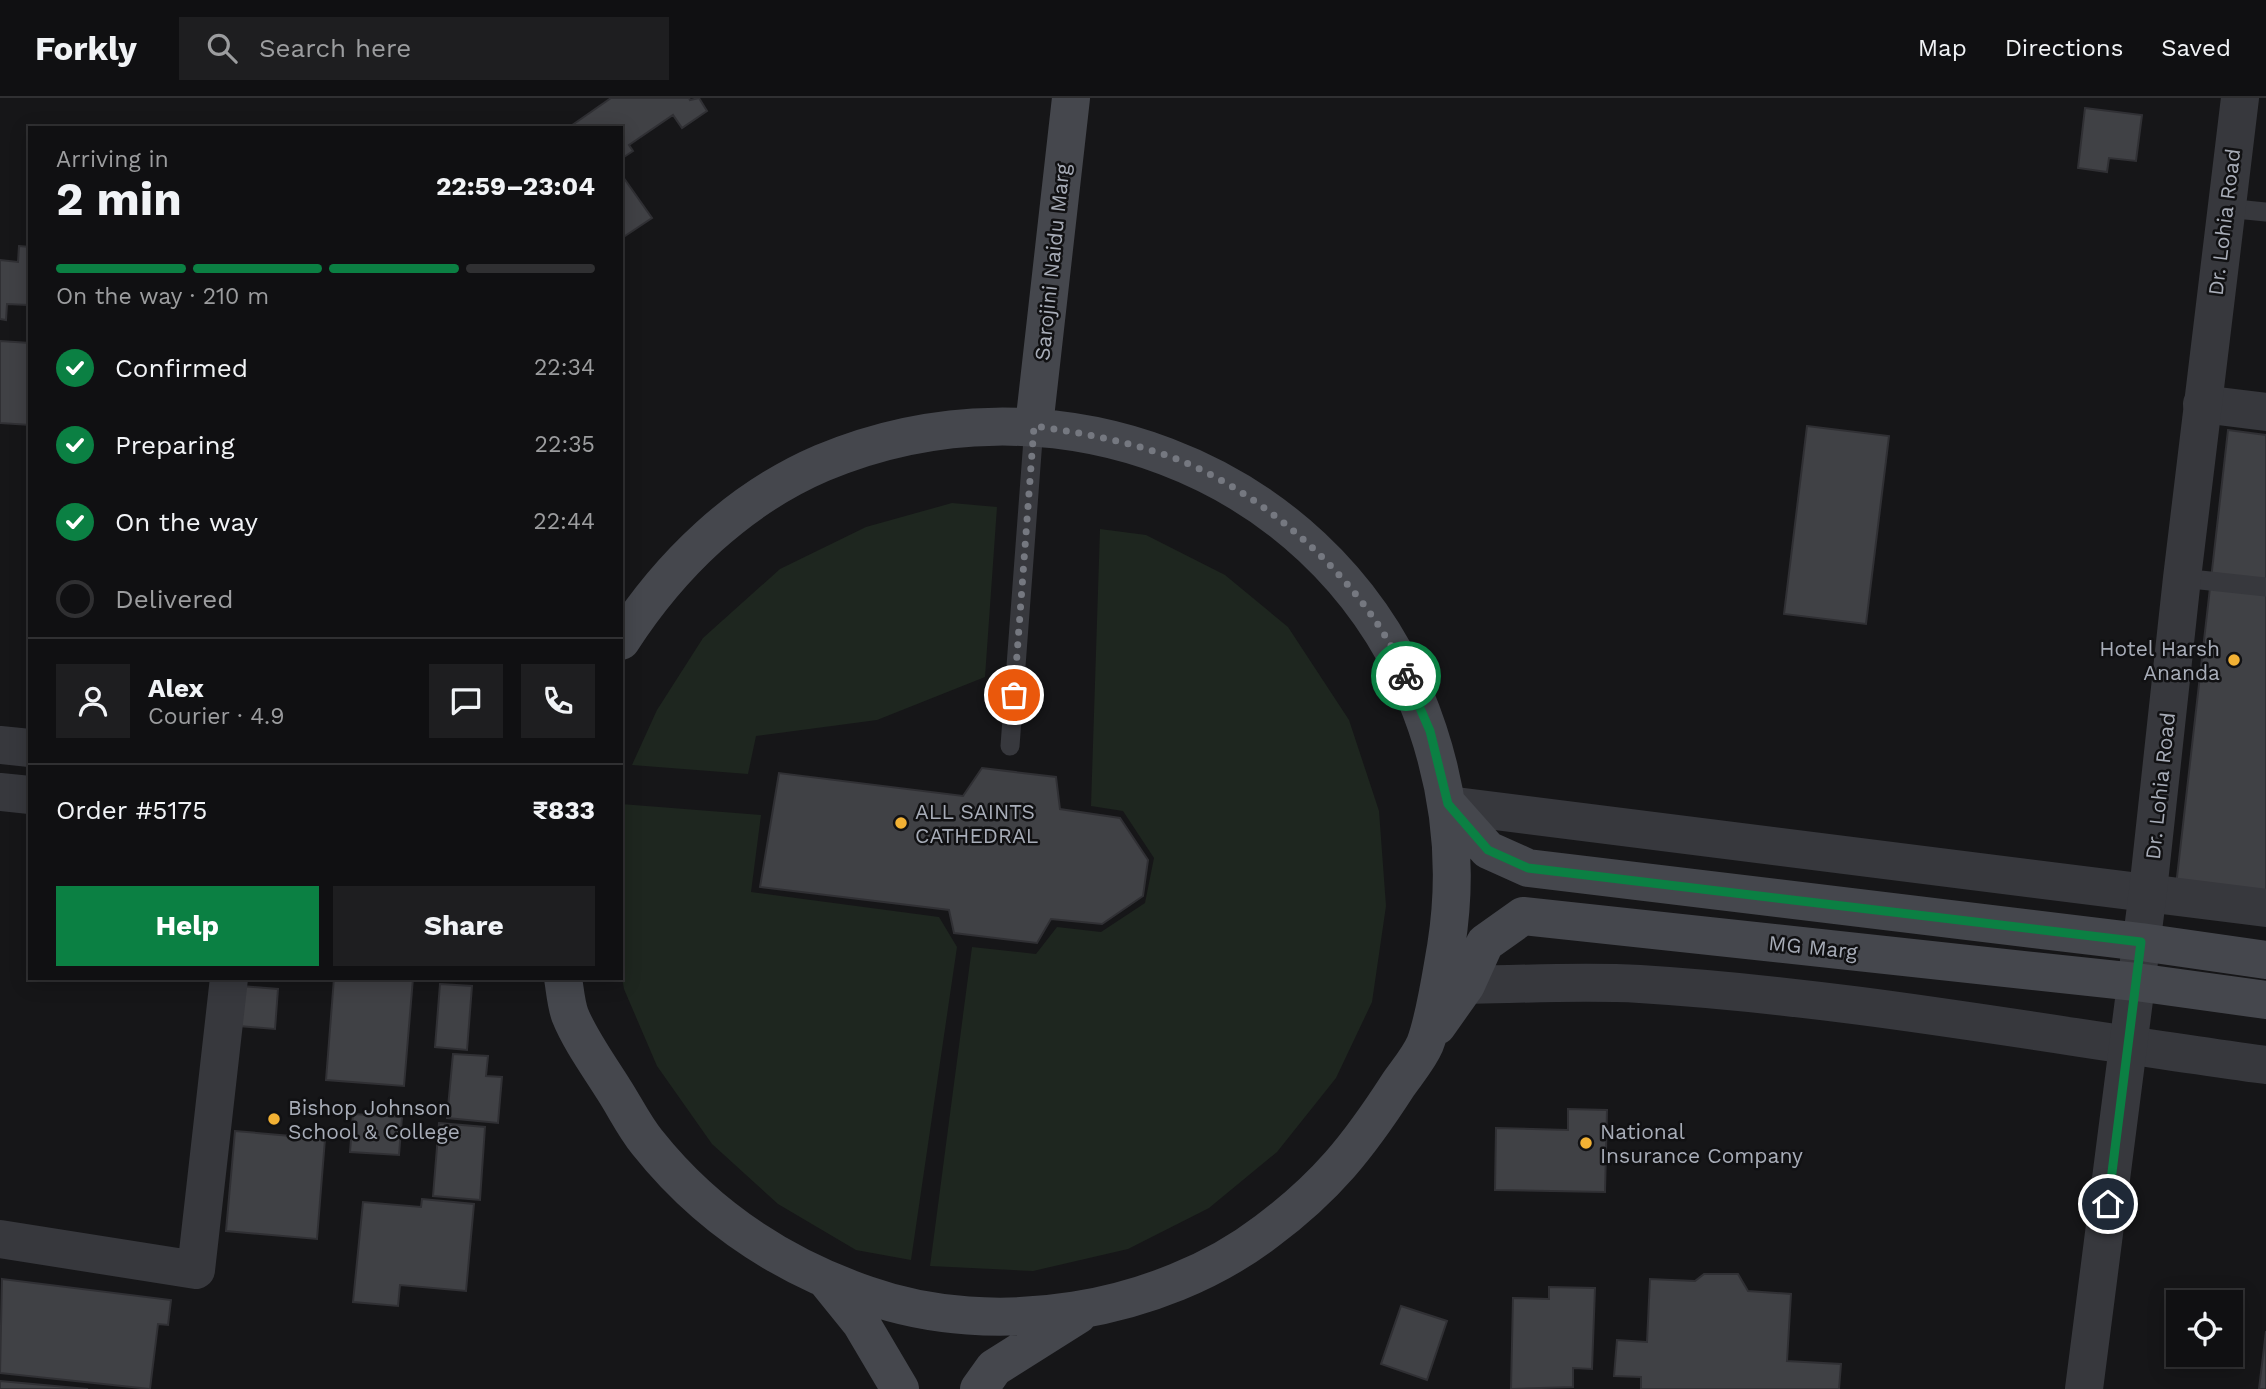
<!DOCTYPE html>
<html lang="en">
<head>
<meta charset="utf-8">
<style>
	body { margin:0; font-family:"Work Sans",sans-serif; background:#1e1e20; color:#f1f3f6; height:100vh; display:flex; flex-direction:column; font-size:26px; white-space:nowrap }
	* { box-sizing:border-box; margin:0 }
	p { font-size:23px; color:#9c9d9f }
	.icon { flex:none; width:38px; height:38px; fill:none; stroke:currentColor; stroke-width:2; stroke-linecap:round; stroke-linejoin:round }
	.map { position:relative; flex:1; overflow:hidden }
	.sheet { position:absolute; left:28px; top:28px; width:595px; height:854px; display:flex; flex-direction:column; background:#101012; border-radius:0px; box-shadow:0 4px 18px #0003,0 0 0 2px #303032 }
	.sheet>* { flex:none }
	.tools { position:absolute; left:2166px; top:1192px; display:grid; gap:14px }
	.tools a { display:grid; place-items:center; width:77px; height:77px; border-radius:0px; background:#101012; box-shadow:0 4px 18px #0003,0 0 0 2px #303032; font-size:35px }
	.pin { position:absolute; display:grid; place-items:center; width:60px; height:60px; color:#fff; margin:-30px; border:4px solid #fff; border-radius:50%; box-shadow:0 2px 7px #0007 }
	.courier { position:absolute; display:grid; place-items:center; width:70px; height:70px; margin:-35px; border:5px solid #0b8043; border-radius:50%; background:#fff; color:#222; box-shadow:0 2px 9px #0007 }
	.overview em { font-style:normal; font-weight:700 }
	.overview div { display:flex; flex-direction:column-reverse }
	.overview { display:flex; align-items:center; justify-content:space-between; height:119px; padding:0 28px }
	h1 { font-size:46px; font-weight:700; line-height:52px }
	.bar { display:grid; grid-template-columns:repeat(4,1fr); gap:10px 7px; align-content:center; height:84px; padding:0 28px }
	.bar i { height:9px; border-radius:5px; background:#303032 }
	.bar .on { background:#0b8043 }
	.bar p { grid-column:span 4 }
	.line { display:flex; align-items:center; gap:18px; padding:0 28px; border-top:2px solid #303032 }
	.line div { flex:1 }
	.round { display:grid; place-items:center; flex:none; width:74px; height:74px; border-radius:0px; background:#1e1e20 }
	ol { padding:0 28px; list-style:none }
	li { display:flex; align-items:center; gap:21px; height:77px }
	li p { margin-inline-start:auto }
	li .icon { padding:7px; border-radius:50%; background:#0b8043; color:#fff; stroke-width:4 }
	li:last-child { color:#9c9d9f }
	li i { width:38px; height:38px; border:4px solid #303032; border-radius:50% }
	.action { display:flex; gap:14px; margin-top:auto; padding:14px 28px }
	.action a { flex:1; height:80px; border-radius:0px; background:#0b8043; color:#fff; font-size:28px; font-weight:700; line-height:80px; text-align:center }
	.action a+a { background:#1e1e20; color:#f1f3f6 }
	header { display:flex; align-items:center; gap:42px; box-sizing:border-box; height:98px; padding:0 35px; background:#101012; border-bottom:2px solid #303032 }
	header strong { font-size:33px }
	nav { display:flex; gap:38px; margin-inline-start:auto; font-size:24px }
	.search { width:490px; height:63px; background:#1e1e20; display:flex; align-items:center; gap:18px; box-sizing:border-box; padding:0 24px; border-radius:0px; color:#9c9d9f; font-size:26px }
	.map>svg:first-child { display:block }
	.green { fill:#1e261f }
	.building { fill:#404145; stroke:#303034; stroke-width:2 }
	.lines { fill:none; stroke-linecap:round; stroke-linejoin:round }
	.service { stroke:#37383d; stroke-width:19 }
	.minor { stroke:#37383d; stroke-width:38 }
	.tertiary { stroke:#37383d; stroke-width:38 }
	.secondary { stroke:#45474d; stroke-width:38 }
	.done { stroke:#757880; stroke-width:7; stroke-dasharray:0 12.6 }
	.route { stroke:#0b8043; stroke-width:9 }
	.poi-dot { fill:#f2b134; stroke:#111113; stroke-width:2.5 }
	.labels { text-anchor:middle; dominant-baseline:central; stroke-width:5; stroke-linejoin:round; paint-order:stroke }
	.street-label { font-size:21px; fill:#a8adb8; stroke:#111113 }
	.poi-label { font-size:21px; fill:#a8adb8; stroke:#111113; text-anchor:start }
</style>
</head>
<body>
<header>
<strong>Forkly</strong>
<div class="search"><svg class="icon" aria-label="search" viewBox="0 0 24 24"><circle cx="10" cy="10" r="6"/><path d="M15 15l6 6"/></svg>Search here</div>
<nav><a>Map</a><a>Directions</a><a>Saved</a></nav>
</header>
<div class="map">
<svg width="2266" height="1291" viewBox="0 0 2266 1291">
	<rect width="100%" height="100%" fill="#161618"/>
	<path class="green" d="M952 405 997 409 985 579 877 622 756 638 748 676 632 667 657 612 703 540 780 471 866 429Z
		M1100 431 1146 437 1225 477 1288 529 1349 622 1379 713 1386 808 1372 904 1336 980 1277 1054 1209 1110 1128 1151 1033 1173 930 1168 972 849 1036 856 1057 829 1101 834 1145 805 1154 760 1123 713 1091 708Z
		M621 706 761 717 751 794 939 819 957 849 911 1162 856 1152 778 1106 712 1046 657 968 624 891 621 873Z"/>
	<path class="building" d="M611 0H689L690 2 699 0 707 13 682 30 673 17 629 47 633 53 621 61V30H568Z
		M2085 10 2142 17 2136 63 2109 60 2107 74 2078 70Z
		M621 76 652 120 622 140 621 139Z
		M19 148 30 149V224H27L28 207 7 206 6 222 0 221V162L18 164Z
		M0 243 30 245V327L0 325Z
		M1807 328 1889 338 1866 526 1784 516Z
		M2228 332 2266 337V800L2176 788Z
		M982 670 1056 679 1060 711 1120 720 1148 762 1143 798 1102 826 1051 821 1037 845 954 835 949 812 760 789 779 675 963 698Z
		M334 880H413L404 988 326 982Z
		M440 886 472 888 467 952 435 949Z
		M242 888 278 891 275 931 239 928Z
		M453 956 488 958 486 978 502 979 498 1025 447 1020Z
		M1568 1011 1607 1012 1605 1094 1495 1092 1496 1030 1568 1032Z
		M353 1016 402 1019 399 1057 350 1054Z
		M439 1025 485 1029 480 1102 433 1098Z
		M235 1033 325 1041 317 1141 226 1133Z
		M422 1101 474 1106 466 1193 400 1187 398 1208 353 1204 363 1104 421 1109Z
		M1704 1176H1738L1748 1193 1791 1196 1787 1263 1841 1266 1839 1291H1641V1279L1614 1278 1617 1242 1647 1244 1650 1181 1695 1183Z
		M2 1181 171 1202 168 1227 158 1226 150 1291 0 1275Z
		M1549 1189 1595 1190 1592 1271 1573 1270V1289L1511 1291 1513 1200 1549 1201Z
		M1401 1208 1447 1223 1427 1282 1381 1266Z
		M2266 1233V1291H2259Z
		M0 1283 88 1291H0Z"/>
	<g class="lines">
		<path class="service" d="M2226 110 2266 114
			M2182 480 2266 489
			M1010 648 1034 328"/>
		<path class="minor" d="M2202 306 2266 314
			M1448 707 2266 810
			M1466 887C1523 886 1583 883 1640 886 1850 899 2058 939 2266 967
			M0 1141 196 1172 229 880"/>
		<path class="tertiary" d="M0 647 30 650
			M0 694 30 697
			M2084 1291 2148 793 2182 480 2240 0"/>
		<path class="secondary" d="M1034 328 1071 0
			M1448 707 1488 752 1528 770 2141 844 2266 862
			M563 880C565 892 566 906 570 917 580 942 599 968 614 992 625 1009 634 1028 647 1044 705 1117 780 1167 867 1197 994 1242 1160 1215 1267 1133 1326 1089 1358 1049 1398 987 1407 974 1419 960 1425 946 1435 920 1441 877 1446 849 1460 762 1448 676 1414 595 1316 366 1048 270 822 365 738 401 670 467 621 543
			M1437 928 1466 887 1485 845 1523 818 2136 884 2266 902
			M827 1183 861 1225 900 1291
			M979 1291 994 1270 1078 1217"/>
	</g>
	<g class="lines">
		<path class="done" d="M1014 597 1034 328C1084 335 1132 344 1179 362 1270 398 1368 488 1406 578"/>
		<path class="route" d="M1406 578 1430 633 1448 706 1488 752 1528 770 2141 844 2108 1106"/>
	</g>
	<g class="poi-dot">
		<circle cx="2234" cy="562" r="7"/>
		<circle cx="901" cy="725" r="7"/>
		<circle cx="274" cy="1021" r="7"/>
		<circle cx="1586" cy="1045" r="7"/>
	</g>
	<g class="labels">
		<g class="street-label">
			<text transform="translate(2224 124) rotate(-83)">Dr. Lohia Road</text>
			<text transform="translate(1052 164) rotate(-84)">Sarojini Naidu Marg</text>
			<text transform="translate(2160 688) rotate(-84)">Dr. Lohia Road</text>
			<text transform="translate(1813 849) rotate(6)">MG Marg</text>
		</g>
		<g class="poi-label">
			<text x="2220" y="550" text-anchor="end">Hotel Harsh<tspan x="2220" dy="24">Ananda</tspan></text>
			<text x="915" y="713">ALL SAINTS<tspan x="915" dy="24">CATHEDRAL</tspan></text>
			<text x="288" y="1009">Bishop Johnson<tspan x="288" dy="24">School &amp; College</tspan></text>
			<text x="1600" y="1033">National<tspan x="1600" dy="24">Insurance Company</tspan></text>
		</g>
	</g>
</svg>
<div class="tools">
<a><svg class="icon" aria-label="locate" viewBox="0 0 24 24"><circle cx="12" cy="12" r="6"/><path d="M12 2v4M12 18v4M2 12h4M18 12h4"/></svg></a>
</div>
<div class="pin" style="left:1014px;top:597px;background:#ea580c"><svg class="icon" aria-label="bag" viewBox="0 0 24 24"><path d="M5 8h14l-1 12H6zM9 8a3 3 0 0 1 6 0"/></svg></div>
<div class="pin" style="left:2108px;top:1106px;background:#1f2937"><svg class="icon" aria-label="home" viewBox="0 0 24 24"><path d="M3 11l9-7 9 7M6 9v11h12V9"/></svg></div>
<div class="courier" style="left:1406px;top:578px"><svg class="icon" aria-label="bike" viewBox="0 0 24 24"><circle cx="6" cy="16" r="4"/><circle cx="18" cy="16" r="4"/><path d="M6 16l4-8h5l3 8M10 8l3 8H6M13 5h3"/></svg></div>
<section class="sheet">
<div class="overview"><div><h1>2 min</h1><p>Arriving in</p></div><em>22:59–23:04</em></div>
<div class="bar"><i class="on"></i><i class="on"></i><i class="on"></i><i></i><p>On the way · 210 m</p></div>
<ol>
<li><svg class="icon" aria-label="check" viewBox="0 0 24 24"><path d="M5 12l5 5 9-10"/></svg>Confirmed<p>22:34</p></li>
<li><svg class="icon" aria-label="check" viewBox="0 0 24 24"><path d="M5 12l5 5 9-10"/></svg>Preparing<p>22:35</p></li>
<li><svg class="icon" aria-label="check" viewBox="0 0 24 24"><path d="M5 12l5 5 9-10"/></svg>On the way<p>22:44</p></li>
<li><i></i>Delivered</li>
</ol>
<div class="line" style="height:126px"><a class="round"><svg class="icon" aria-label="person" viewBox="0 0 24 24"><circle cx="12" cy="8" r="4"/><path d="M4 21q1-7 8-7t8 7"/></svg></a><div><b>Alex</b><p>Courier · 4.9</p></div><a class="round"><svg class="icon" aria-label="chat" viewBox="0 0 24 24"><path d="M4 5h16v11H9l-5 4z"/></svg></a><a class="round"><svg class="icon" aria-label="phone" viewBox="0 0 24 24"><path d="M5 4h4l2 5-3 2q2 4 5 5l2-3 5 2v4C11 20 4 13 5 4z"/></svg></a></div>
<div class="line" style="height:91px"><div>Order #5175</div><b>₹833</b></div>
<div class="action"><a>Help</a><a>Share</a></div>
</section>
</div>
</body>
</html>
